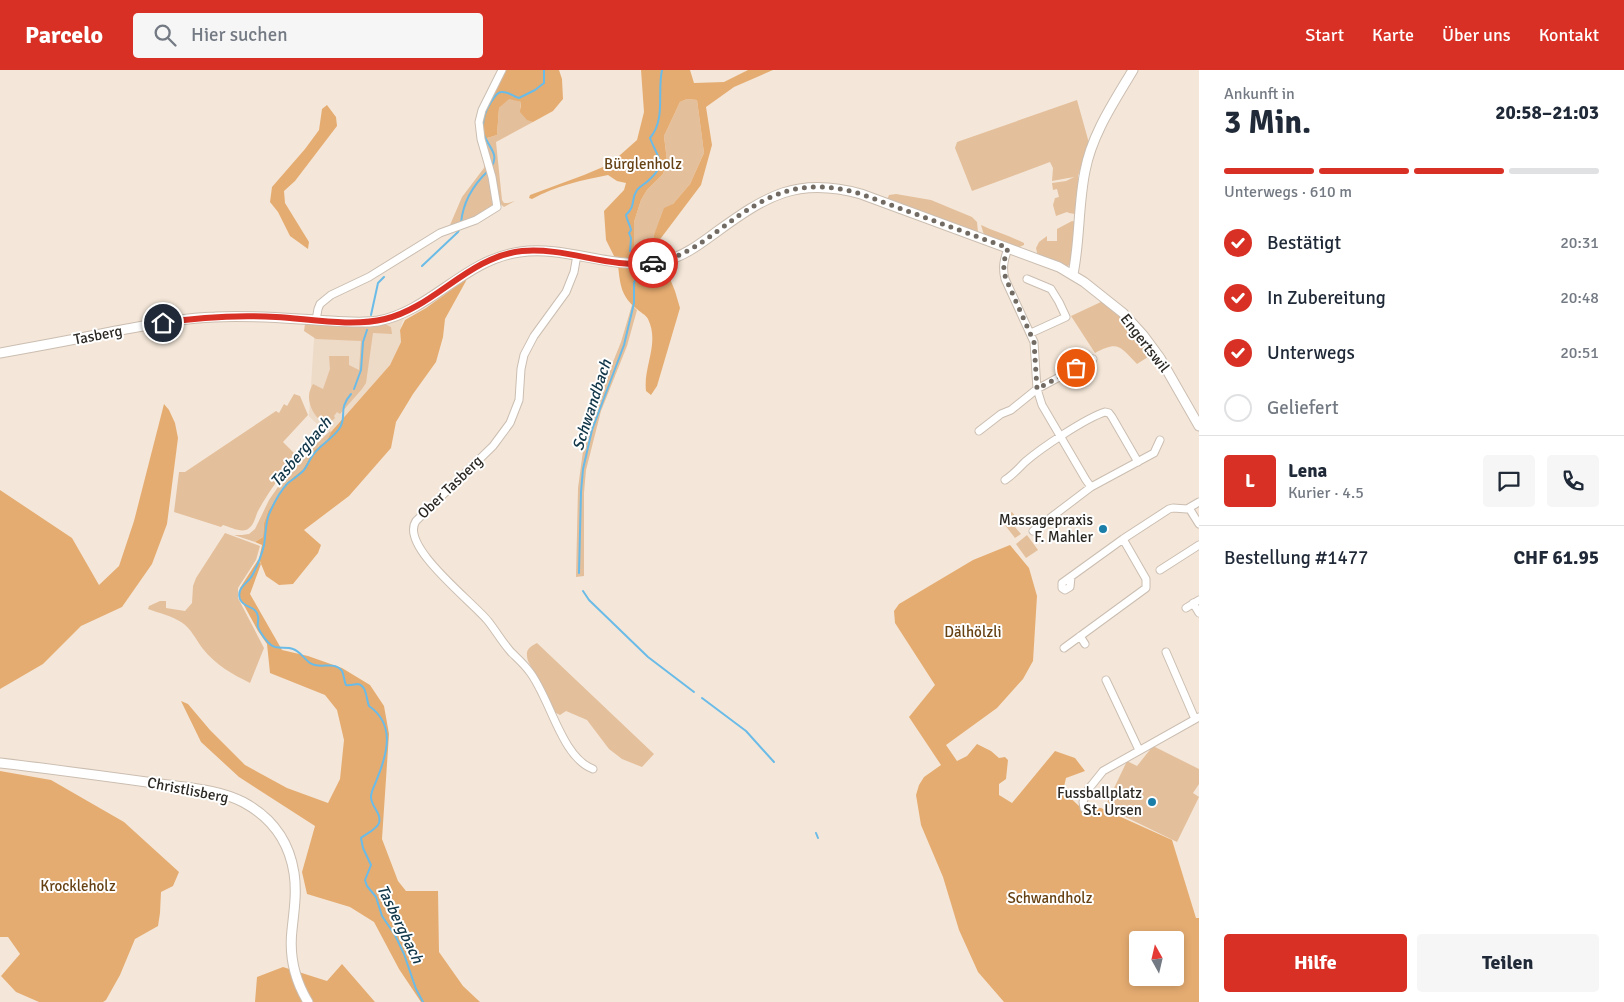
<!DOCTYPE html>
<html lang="de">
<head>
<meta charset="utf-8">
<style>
	body { margin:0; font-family:Signika,sans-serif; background:#f6f6f7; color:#1f2937; height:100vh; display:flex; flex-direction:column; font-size:19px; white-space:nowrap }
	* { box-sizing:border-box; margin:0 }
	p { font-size:16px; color:#747a83 }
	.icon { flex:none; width:28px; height:28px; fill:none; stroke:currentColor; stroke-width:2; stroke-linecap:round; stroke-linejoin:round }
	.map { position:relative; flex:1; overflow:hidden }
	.panel { display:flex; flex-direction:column; background:#fff; width:425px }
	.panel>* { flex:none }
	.needle { width:32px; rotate:352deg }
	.controls { position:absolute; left:1129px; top:861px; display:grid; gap:10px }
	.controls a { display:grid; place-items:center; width:55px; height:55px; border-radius:5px; background:#fff; box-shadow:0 2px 8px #0003; font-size:25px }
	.pin { position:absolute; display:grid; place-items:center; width:42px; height:42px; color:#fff; margin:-21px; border:2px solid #fff; border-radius:50%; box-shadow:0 1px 5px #0007 }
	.courier { position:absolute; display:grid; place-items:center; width:50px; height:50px; margin:-25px; border:4px solid #d93025; border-radius:50%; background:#fff; color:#222; box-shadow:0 1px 6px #0007 }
	.headline em { font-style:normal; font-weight:800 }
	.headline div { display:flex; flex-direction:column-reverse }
	.headline { display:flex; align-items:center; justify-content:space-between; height:85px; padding:0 25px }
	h1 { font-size:32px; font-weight:800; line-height:38px }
	.bar { display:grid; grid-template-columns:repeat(4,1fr); gap:8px 5px; align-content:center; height:60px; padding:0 25px }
	.bar i { height:6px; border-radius:4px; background:#e0e1e3 }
	.bar .current { background:#d93025 }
	.bar p { grid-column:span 4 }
	.line { display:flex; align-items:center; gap:12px; padding:0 25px; border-top:1px solid #e0e1e3 }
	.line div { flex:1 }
	.round { display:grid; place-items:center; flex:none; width:52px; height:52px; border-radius:5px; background:#f6f6f7 }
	ol { padding:0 25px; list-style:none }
	li { display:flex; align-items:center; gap:15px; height:55px }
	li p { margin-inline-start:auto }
	li .icon { padding:5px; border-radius:50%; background:#d93025; color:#fff; stroke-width:4 }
	li:last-child { color:#747a83 }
	li i { width:28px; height:28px; border:2px solid #e0e1e3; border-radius:50% }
	.button { display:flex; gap:10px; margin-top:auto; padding:10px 25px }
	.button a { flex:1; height:58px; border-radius:5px; background:#d93025; color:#fff; font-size:20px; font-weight:800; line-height:58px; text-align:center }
	.button a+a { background:#f6f6f7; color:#1f2937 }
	header { display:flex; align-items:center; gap:30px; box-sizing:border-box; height:70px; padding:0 25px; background:#d93025; color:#fff }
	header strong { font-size:24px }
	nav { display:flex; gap:28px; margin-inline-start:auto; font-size:18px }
	.search { width:350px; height:45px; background:#f6f6f7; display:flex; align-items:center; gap:12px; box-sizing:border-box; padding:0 18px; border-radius:5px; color:#747a83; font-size:19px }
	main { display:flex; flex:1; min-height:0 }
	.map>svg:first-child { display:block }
	.built { fill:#eddac7 }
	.green { fill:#e4bf9b }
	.forest { fill:#e5ac71; fill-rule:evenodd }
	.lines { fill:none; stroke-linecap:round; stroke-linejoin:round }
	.stream { stroke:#6abbe7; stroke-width:2 }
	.street-casing { stroke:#cbbeb1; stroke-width:9 }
	.secondary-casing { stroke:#cbbeb1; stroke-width:11 }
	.street { stroke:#fff; stroke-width:7 }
	.secondary { stroke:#fff; stroke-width:9 }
	.done { stroke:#726b63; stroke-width:5; stroke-dasharray:0 9 }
	.route { stroke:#d93025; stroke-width:6 }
	.poi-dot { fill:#1b7ea9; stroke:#fff; stroke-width:2 }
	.labels { text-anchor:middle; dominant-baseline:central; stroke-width:4; stroke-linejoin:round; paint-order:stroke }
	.park-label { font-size:15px; fill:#664113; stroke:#fff }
	.street-label { font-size:15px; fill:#2c2823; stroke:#fff }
	.poi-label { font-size:15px; fill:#2c2823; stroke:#fff; text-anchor:end }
	.water-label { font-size:16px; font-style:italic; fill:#113648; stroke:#fff }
</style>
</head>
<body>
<header>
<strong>Parcelo</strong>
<div class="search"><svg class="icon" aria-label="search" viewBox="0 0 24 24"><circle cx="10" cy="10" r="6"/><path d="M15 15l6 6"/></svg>Hier suchen</div>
<nav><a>Start</a><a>Karte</a><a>Über uns</a><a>Kontakt</a></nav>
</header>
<main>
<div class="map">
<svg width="1199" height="932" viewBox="0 0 1199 932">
	<rect width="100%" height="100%" fill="#f4e7d9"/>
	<path class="built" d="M402 242 404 247 400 260 401 272 390 295 331 362 323 360 309 346 315 253 362 251Z"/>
	<path class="green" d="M509 28 521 32 520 38 533 52 496 72 502 130 504 133H508L515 131 504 137 494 129C491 146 468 150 454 156L450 155 462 127 484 98V69L497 65 499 38Z
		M687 29 697 30 704 83 690 114 673 134 654 165 652 183 634 182V152L641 130 647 120 663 104 667 91 664 66 680 32Z
		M1077 30 1089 73 1078 106 1079 116 1075 144 1069 143 1067 142 1056 146 1053 135 1055 128 1059 127 1057 119 1053 120 1052 113 1066 111 1074 107 1052 111 1053 98 1050 92 972 121 955 78 957 72Z
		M896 124 931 130 972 147 977 152 978 162 976 164 887 130 889 125Z
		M1072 151 1076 152 1071 194 1066 197 1038 187 1036 178 1039 172 1047 166V171H1057V159Z
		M981 155C996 162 1010 166 1024 173V175L1017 178 984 165Z
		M1103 231 1132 258 1151 285 1137 294C1120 277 1119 270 1095 283L1071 246Z
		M632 235 637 240 627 276 601 341 586 400 584 423V506L576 507 578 418 583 381 595 337 621 272Z
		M305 254 364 256 385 254 391 257 392 264 373 263 366 313 362 319 340 344 337 342 334 346 335 348C322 362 308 338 309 326 309 321 311 318 313 314L323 319 330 299 329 286H349V295L359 300 361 271 316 269 304 261Z
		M294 324 300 326 308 345 283 372 297 386C282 403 269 421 258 441 255 447 254 457 246 460 239 462 230 457 223 455L221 457 174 442 179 402H185L276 341 279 343 284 334 287 336Z
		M330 361 331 362 327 370 313 381 303 399 286 413 268 441 264 453 263 467 255 472 234 465H242L249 464 255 459 269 430 280 414 304 386Z
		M1012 442 1021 453 1015 457 1021 464 1015 468 1001 450Z
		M225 463 260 476 256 490 238 518V528L264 578 250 613C232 604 216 595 203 579 196 570 191 558 181 552 172 546 159 543 148 539L149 536 160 531H166V538L185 541 192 533 193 516 196 508Z
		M1027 465 1038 480 1026 488 1016 474Z
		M537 573 654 684 642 697 622 689 609 679 587 650 566 641 560 645 554 642 528 591C525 580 528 578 537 573Z
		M1153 676 1199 699V714L1193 723 1199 727 1177 772 1105 737 1127 691 1137 696Z"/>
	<path class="forest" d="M505 0H559L562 9 563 29 553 41 533 52 527 50 520 42 521 32 509 29 499 38 497 65 484 69 482 52 484 39Z
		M641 0H690L694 13 724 12 748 0H773L734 17 706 37 712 75 701 115 658 172 662 187 646 190 615 188 606 170 604 141 624 120 626 113 617 111 608 105C583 110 555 116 532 129L529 128 530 125 584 105 610 94 637 70 644 42ZM687 29 697 30 704 83 690 114 673 134 664 138 654 165 652 182H634V152L641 130 647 120 663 104 667 91 664 66 680 32Z
		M327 35 336 47 337 56 295 111 284 121 285 133 309 172 308 179 290 166 278 142 270 132 272 117 305 79 319 60 322 39Z
		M664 194 675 221 680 238 657 316 651 325 646 321C643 296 660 274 648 249 646 245 640 242 637 239 621 227 620 214 618 195Z
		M467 206 466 211 445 249 443 267 436 292 413 324 396 352 391 378 349 426 304 460 321 475 318 483 293 514 279 515 266 506 259 489 262 475 255 472 263 467 264 453 268 441 286 413 303 399 313 381 327 370 331 362 390 295 401 272 400 260 405 250 426 238 462 212Z
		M164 334 169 340 175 353 178 368 167 454 152 494 122 537 81 556 43 594 0 619V420L72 468 99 515 119 496 134 451Z
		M1010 475 1029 498 1037 526 1033 591 1023 609 997 638 946 675 957 691 967 686 977 674 991 681 999 688 1005 687 1008 690 1006 709 999 714V725L1012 733 1055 681 1075 688 1085 701 1066 708 1063 721 1079 736 1101 738 1172 770 1196 848H1199V932H1004L978 902 959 860 943 807 921 755 916 725 919 715 924 707 941 695 909 647 935 615 895 553 894 541 899 534 973 490ZM1138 870H1175V908H1138Z
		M258 490 261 494 250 524 282 580 308 586 342 598 370 615 384 636 389 664 382 769 398 811 406 821H438L439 882 463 916 480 932H421L399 899 374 852 350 837 307 824 302 802 315 756 239 707 201 672 181 631 188 634 210 660 245 695 287 718 328 733 340 709 344 670 337 640 325 625 270 603 267 574 258 561 240 528V518Z
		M0 701 51 710 124 752 179 802 173 816 161 822 160 843 158 856 135 869 120 905 106 930 103 932H39L16 922 1 906 20 884 8 867H0Z
		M342 894 375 932H255L257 907 283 897 327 911Z"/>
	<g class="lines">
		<path class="stream" d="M491 97C501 84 486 75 483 62 482 51 485 41 491 32 494 28 496 23 501 22 509 21 513 27 519 28L535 20 544 13V0
			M461 153C463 132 473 115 488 101
			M630 181 631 168 629 163 631 160C630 154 627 151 626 145 637 134 630 130 637 120 640 116 645 114 649 110 668 93 657 87 650 68 666 49 657 23 662 0
			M422 196 458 162 460 158
			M371 245 378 213 384 207
			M354 319 361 300 363 272 367 260
			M351 324C337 340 348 347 339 359 332 369 319 376 313 385 309 390 307 397 303 401 298 406 293 409 288 413 281 420 274 433 270 442 265 452 266 464 264 475 262 484 257 496 253 504 249 513 236 517 240 529 244 539 256 535 258 546 259 550 257 554 258 557 260 563 267 572 271 575 277 580 286 576 293 579 300 581 304 589 310 593 320 600 334 590 342 601 344 605 344 611 346 615 350 616 355 614 358 614 367 616 366 629 369 636 395 654 388 682 377 709 375 715 371 721 371 727 371 737 382 743 379 753 377 759 366 764 361 768L363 778 371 795 365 810 367 816 376 827 382 846 395 865 404 884 416 919 423 932
			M579 503 581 422 583 399 592 360 624 275 634 233V213L637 205
			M583 521 589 530 648 587 694 622
			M702 628 746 661 774 692
			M816 763 818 768"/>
		<g class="street-casing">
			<path id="street" d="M497 137 492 107 481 69 479 52 482 40 502 0
				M1008 178C1004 190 1002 197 1005 209L1034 272 1037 319 1042 335 1086 410 1091 417
				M577 185 574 202 566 222 534 266 524 285 521 299 519 330 510 353 493 376 416 451C399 476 473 532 488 551 496 561 502 572 511 582 517 588 524 594 529 601 550 627 561 687 593 699
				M1027 209 1051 219 1059 232 1066 247 1031 263
				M316 250 318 239 320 234 331 225 369 207 440 163 476 150 497 137
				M979 361 1001 344 1011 340 1037 319 1093 289
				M1005 410C1014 404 1018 399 1025 392 1041 378 1086 348 1105 342L1109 343 1112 347 1138 392
				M1189 438 1199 454
				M1033 461 1091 417 1154 383 1160 370
				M1160 500 1199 475
				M1071 507 1070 517 1065 520 1062 518V513L1123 469 1169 439 1173 438 1187 439 1199 432
				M1193 533 1199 543
				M1186 538 1199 530
				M1080 566 1085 574
				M1064 578 1146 518V509L1123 469
				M1166 582 1195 649
				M1106 610 1139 680
				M1084 738 1083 732 1087 721 1103 701 1199 647"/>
		</g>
		<g class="secondary-casing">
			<path id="secondary" d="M1073 204C1080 170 1078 135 1085 101 1092 64 1114 32 1133 0
				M0 283C39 276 77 269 116 261 149 255 182 248 215 247 248 245 282 248 315 250 336 251 358 254 378 251 431 241 465 189 520 182 568 175 615 202 664 191 683 187 700 174 715 163 766 126 797 106 861 124L1059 197 1084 212 1123 243 1143 265 1160 288 1199 356
				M0 693C52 699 103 706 154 713 184 718 216 718 243 732 271 747 289 771 294 803 297 822 294 841 292 860 289 886 294 909 308 932"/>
		</g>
		<use href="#street" class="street"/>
		<use href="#secondary" class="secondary"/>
	</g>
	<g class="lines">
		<path class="done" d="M653 193C678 189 699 175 719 160 767 124 800 106 861 124L1008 178C1004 190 1002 196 1006 209L1034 272 1037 319 1076 298"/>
		<path class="route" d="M163 253C200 247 238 245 276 247 310 249 352 257 385 249 435 237 468 187 522 181 567 177 609 199 653 193"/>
	</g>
	<g class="poi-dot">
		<circle cx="1103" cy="459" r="5"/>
		<circle cx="1152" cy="732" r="5"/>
	</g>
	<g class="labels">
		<g class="park-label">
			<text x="643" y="94">Bürglenholz</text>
			<text x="973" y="562">Dälhölzli</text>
			<text x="78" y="816">Krockleholz</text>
			<text x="1050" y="828">Schwandholz</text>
		</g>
		<g class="street-label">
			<text transform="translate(98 265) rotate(-11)">Tasberg</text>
			<text transform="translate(1145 273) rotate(52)">Engertswil</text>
			<text transform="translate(450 417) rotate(-44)">Ober Tasberg</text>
			<text transform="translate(188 720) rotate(11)">Christlisberg</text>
		</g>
		<g class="poi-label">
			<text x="1093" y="450">Massagepraxis<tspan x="1093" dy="17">F. Mahler</tspan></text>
			<text x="1142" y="723">Fussballplatz<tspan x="1142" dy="17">St. Ursen</tspan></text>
		</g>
		<g class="water-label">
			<text transform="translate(592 335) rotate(-72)">Schwandbach</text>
			<text transform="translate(301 382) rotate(-50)">Tasbergbach</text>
			<text transform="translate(400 854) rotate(64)">Tasbergbach</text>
		</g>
	</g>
</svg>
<div class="controls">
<a><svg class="needle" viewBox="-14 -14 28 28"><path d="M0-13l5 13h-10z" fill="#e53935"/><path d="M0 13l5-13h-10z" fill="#747a83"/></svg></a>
</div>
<div class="pin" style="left:1076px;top:298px;background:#ea580c"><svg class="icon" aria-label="bag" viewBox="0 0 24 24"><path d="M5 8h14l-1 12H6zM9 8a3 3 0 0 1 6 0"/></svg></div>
<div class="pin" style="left:163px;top:253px;background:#1f2937"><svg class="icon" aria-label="home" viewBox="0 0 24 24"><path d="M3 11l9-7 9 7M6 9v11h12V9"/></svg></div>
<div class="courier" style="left:653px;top:193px"><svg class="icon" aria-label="car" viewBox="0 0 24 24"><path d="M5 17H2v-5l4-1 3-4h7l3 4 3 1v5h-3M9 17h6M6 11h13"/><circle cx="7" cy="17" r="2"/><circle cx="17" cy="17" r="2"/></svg></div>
</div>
<section class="panel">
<div class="headline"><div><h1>3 Min.</h1><p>Ankunft in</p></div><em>20:58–21:03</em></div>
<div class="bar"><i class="current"></i><i class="current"></i><i class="current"></i><i></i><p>Unterwegs · 610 m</p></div>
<ol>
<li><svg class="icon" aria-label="check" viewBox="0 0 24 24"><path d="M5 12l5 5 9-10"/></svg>Bestätigt<p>20:31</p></li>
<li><svg class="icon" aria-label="check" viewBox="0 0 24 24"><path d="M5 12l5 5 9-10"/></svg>In Zubereitung<p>20:48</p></li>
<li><svg class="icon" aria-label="check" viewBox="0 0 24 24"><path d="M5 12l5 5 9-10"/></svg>Unterwegs<p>20:51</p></li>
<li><i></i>Geliefert</li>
</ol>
<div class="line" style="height:90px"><b class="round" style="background:#d93025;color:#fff">L</b><div><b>Lena</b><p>Kurier · 4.5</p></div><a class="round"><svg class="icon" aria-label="chat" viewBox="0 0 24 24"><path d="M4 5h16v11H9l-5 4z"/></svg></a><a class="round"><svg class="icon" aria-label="phone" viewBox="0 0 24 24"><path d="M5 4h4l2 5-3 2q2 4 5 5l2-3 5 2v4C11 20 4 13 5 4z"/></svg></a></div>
<div class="line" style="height:65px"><div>Bestellung #1477</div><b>CHF 61.95</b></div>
<div class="button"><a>Hilfe</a><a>Teilen</a></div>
</section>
</main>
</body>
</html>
